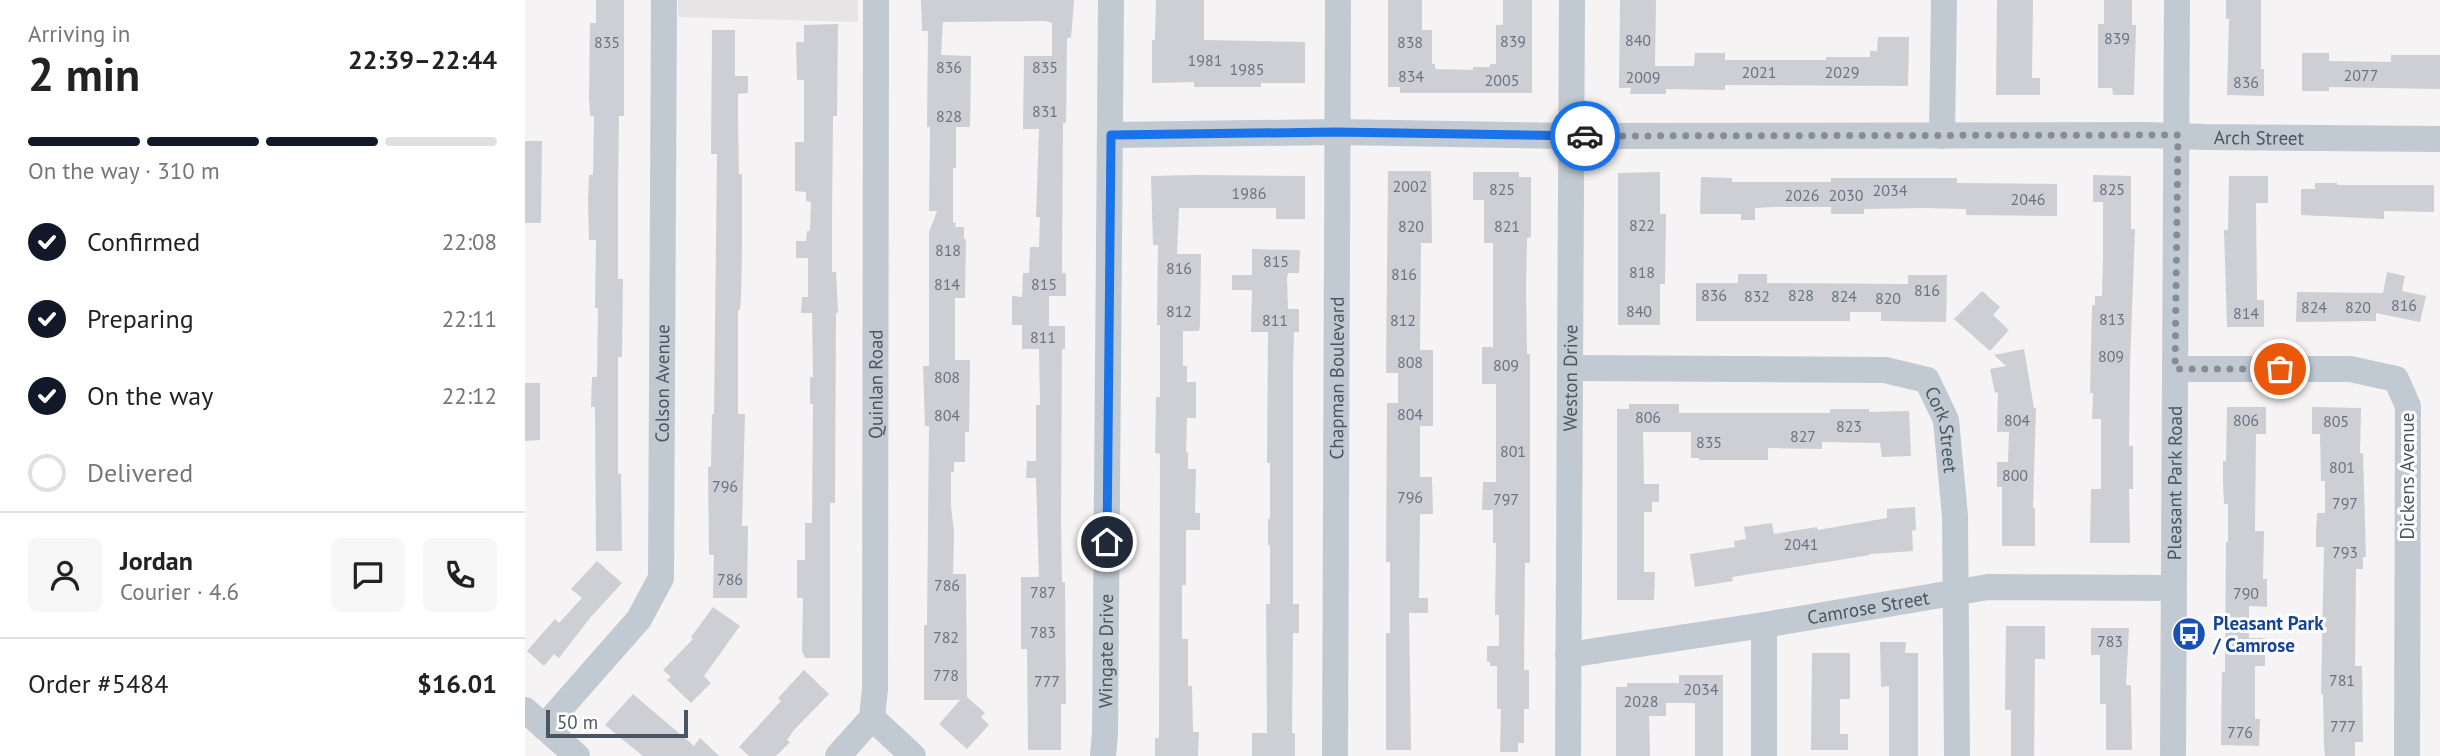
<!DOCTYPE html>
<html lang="en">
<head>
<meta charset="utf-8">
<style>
	body { margin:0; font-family:"PT Sans",sans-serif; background:#f6f6f6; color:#222; height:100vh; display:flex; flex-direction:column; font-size:26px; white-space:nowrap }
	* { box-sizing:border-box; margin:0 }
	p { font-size:23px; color:#767676 }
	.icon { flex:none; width:38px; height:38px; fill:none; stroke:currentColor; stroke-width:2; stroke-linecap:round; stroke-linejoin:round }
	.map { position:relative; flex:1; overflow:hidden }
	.details { display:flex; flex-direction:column; background:#fff; width:525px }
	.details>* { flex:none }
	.scale { position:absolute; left:21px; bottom:18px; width:142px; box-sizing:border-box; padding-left:7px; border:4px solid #4a5661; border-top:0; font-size:19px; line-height:24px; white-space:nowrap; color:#4a5661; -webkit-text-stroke:5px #fff; paint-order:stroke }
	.pin { position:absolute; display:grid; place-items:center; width:60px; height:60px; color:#fff; margin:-30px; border:4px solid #fff; border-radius:50%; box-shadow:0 2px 7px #0007 }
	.courier { position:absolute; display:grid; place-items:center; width:70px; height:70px; margin:-35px; border:5px solid #1a73e8; border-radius:50%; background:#fff; color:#222; box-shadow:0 2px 9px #0007 }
	.headline em { font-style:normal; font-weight:700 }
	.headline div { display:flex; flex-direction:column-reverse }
	.headline { display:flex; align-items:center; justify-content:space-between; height:119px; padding:0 28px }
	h1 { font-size:46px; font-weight:700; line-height:52px }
	.bar { display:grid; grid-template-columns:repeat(4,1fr); gap:10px 7px; align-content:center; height:84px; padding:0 28px }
	.bar i { height:9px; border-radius:5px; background:#e0e0e0 }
	.bar .on { background:#111827 }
	.bar p { grid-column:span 4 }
	.line { display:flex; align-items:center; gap:18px; padding:0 28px; border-top:2px solid #e0e0e0 }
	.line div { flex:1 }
	.round { display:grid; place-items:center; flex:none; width:74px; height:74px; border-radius:10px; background:#f6f6f6 }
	ol { padding:0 28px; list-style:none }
	li { display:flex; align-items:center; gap:21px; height:77px }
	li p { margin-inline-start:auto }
	li .icon { padding:7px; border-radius:50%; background:#111827; color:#fff; stroke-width:4 }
	li:last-child { color:#767676 }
	li i { width:38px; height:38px; border:4px solid #e0e0e0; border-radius:50% }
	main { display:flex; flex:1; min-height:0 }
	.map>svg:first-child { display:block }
	.education { fill:#e6e4e5 }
	.building { fill:#cdcfd5 }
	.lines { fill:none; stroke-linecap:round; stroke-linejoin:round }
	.minor { stroke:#c1cad2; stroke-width:26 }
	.done { stroke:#868d94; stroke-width:7; stroke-dasharray:0 12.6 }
	.route { stroke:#1a73e8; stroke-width:9 }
	.labels { text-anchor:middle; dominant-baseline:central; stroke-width:6; stroke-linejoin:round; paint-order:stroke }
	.number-label { font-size:16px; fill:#6b747e }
	.street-label { font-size:19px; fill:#4a5661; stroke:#fff }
	.transit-label { font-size:19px; font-weight:bold; fill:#164399; stroke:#fff; text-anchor:start }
</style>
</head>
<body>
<main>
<section class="details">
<div class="headline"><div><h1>2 min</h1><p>Arriving in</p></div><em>22:39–22:44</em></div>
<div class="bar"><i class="on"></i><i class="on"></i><i class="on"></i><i></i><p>On the way · 310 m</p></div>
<ol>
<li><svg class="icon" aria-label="check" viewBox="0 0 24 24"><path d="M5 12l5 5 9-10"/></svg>Confirmed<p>22:08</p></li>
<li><svg class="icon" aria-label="check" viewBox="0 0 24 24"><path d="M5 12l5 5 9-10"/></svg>Preparing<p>22:11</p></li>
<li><svg class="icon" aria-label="check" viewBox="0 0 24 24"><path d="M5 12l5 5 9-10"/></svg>On the way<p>22:12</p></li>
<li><i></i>Delivered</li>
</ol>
<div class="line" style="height:126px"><a class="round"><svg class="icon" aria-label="person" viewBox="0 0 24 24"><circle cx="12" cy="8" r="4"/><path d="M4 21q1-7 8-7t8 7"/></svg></a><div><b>Jordan</b><p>Courier · 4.6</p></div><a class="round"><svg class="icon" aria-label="chat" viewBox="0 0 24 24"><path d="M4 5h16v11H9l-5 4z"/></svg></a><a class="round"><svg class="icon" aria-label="phone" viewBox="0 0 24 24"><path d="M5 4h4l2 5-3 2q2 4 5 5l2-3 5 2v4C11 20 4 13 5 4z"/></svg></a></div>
<div class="line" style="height:91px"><div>Order #5484</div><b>$16.01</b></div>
</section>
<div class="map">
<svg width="1915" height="756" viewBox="0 0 1915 756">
	<rect width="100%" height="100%" fill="#f5f3f3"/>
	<path class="education" d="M153 0H333V22L153 17Z"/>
	<path class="building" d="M71 0H99V116H94L93 181V279H98L97 357H93V474H96L97 551H71L70 407H66L67 377H72L73 308H70L71 240H64L63 201 64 175H68L69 116H65L64 98 65 23H71Z
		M396 0H549L546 38H542L541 123H538L537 273H541V296H524V326H540V349H537L536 521 537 582H540L541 704H536V750H503L502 649H496V577H514L511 478H501L502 461H511V405H515L514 349H497V325H487V296L497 297 498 273H504L505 247H514L515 217H511L514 129H498L499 56H527V23L520 21 418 22 416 55 446 56 445 127H431V168H428V223H431L430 227H439V239H441L440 298H430V360H445L444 432H440V462H429V472H426V506L429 532 428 574H441L442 697 460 713 456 717 464 725 442 749 414 724 435 700H399V625H402L404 426H400L398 366H404V232L412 211H404L405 127H402L403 31H397Z
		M631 0H679V40L780 42V83H736V87H669V82L627 83V40H630Z
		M863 0H897V30H907V64H910V69L948 70V67H965V64H971V25H978V0H1007V93H875V87H863Z
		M1095 0H1131L1130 66H1169L1170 53H1200V60H1301V57H1345V51H1352L1353 37H1384L1383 86 1200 85V90L1141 89V94H1105L1106 88H1094Z
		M1472 0H1508L1507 78H1515V95H1471Z
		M1579 0H1607V25H1611L1609 95H1588L1587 88H1573V24H1579Z
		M1701 0H1736V69H1739V96L1702 95 1704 19H1701Z
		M313 24 312 116H308L307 218V272H311L313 313H311L310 503H305V658H280L277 651 278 598H272V560H280V523H287L288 404H285V377H288L287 313H276L277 297H283V258H271V241H281L282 231H285L286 202 281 201V192L270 191V142H279V80H272L271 42H279V25Z
		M187 30H210V76H223V93L213 94V125L214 174H217V251L216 298 215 310H213V414H220L217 526H223L222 598H188L189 555H184L183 467H186L187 414H189L192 154H186Z
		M1777 53H1804V61L1866 62V55H1915V89L1804 87V91H1777Z
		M0 141H17L16 223H0Z
		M863 171H906L907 243H896L895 350H908V426H895V477H907L908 514H895L894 598H903V613H884L886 750H861V633H865V562H861L862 403H873V373H861Z
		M948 172H994V177H1006V237L1002 238 1001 290 1002 354H1005V563H1000L999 670H1004V709H999V743H993V752H975L976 709H972V666H965V662H962V646H974V615H970L971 543H968V510H957L958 482H971V384H957V347H968V243H959V200H948Z
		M1135 172V214H1141L1140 284H1135V325H1093V173Z
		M670 175 780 176V219H751V208H654L652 254H676L675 325 674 331H658V366H662V382H671V418H662L661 452H663V469H671L670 513H675V530H661V585H657V639H663V686H667L668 732H674L673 756H630V738H634L635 454 630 453 631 397H635V325H632L633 245H628L626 176Z
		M1568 175 1606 176V229H1610L1605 364 1604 446H1608V489H1604L1605 543H1565L1566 489H1576V419H1567L1568 393H1565L1567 305H1570V296H1577L1578 256V202H1568Z
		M1704 176H1743V203H1731L1732 300H1739V327H1702L1699 230H1703Z
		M1176 177 1207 178V182H1306V178H1432V183L1532 184V216L1441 215V209L1398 208 1339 209V214H1306V207H1249L1230 208V220H1216V214H1175Z
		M1790 183H1812V185H1909V212L1859 211V219L1776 215V189H1790Z
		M727 249 775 250 774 273H763L762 278 763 309H774V332H769L768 372V604H774V633H768L767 733H770V756H727V733H742L741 604H745V545H743V519H745V463H742L743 332H726L727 290H707V275H727Z
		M1862 272 1880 276 1877 291 1901 296 1895 322 1851 313V321L1771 322 1772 292 1858 293Z
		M1213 274H1242V283L1383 284V275H1422L1421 322 1356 321V312H1325V321H1171V283H1213Z
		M1457 291 1475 307 1468 315 1484 330 1465 351 1429 319Z
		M1499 349 1509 408H1511L1508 508H1510V546H1477V487H1472V462H1483L1484 432H1472L1473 392 1470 393 1465 369 1481 366 1469 355Z
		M0 383H15V440L0 441Z
		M1104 404H1154V413H1305V409H1344V412L1384 411 1386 456 1357 457 1355 443 1297 442V449L1243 448V460H1174V458H1166V432H1118L1119 484H1134V502H1127V512H1119V572H1130L1129 600H1092V409H1104Z
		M1702 407H1741V434H1731L1730 531H1739L1738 579H1742V607L1724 606V638H1740V666H1730V719H1735L1734 746 1696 745 1697 672H1700L1701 542H1703V504H1699L1698 481V461H1701Z
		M1787 407 1836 408 1835 453H1838L1841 557H1838V569H1831L1830 666H1837L1838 742H1830V756H1800L1799 746 1798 694H1796L1799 547H1791V532L1792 513H1800V481H1796L1795 434H1787Z
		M1390 507 1391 530 1387 531 1388 551 1345 554V555L1207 577 1208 581 1170 587 1165 554 1210 547 1209 541 1221 539 1219 527 1247 523 1249 534 1292 527 1293 530 1362 518V509Z
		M72 561 97 583 65 618 34 658 29 654 19 666 2 651 30 619 34 623 57 598 46 589Z
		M188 607 215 626 179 676 186 683 166 703 142 680 146 677 138 670 168 639 166 637Z
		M1481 626H1520V659H1510L1509 756H1486V710H1480Z
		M1566 628H1604L1601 685H1606L1607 750H1581V704H1575V655H1566Z
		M1355 642H1381L1380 653H1393V756H1364V686L1356 687Z
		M1287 653H1325V699H1315V734H1323V750H1286Z
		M279 670 304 694 269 730 262 740 265 742 251 756H224L214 747 256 701 253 698Z
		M1154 675H1198V756H1170V703H1141V716H1124L1125 756H1091V687H1102V683H1154Z
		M108 694 169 746 175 738 194 756H118L80 725Z"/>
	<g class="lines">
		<g class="minor">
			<path id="s1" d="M586 135 811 132 1047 136 1622 135 1680 137 1915 139"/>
			<path d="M1417 136 1419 0"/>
			<path id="s2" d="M1045 368 1360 370 1402 380 1421 420 1430 516 1432 756"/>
			<path d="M1650 369H1825L1871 379 1883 406 1882 756"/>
			<path id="s3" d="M1043 655 1239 625 1463 587 1648 588"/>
			<path d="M0 710 52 756"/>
			<path d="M347 718 388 756"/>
			<path id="s4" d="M19 727 114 619 136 578 139 0"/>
			<path id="s5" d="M313 756 347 718 350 689 351 0"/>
			<path id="s6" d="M578 756 580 733 586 0"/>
			<path id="s7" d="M810 756 813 0"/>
			<path id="s8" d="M1043 756 1047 0"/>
			<path d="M1239 756V625"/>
			<path id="s9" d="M1648 756 1652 0"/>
		</g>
	</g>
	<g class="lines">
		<path class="done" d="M1060 136 1653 135 1650 369H1755"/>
		<path class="route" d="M582 542 586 135 811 132 1060 136"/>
	</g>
	<defs>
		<g id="bus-disc" transform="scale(1.75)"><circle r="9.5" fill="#1a4fb4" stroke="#fff"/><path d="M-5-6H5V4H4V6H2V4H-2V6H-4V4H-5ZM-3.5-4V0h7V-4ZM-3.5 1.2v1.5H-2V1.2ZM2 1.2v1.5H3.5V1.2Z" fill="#fff"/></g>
	</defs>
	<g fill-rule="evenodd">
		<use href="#bus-disc" x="1664" y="634"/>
	</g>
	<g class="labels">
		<g class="number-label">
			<text x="1592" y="38">839</text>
			<text x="1113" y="40">840</text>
			<text x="988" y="41">839</text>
			<text x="82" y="42">835</text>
			<text x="885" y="42">838</text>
			<text x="680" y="60">1981</text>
			<text x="424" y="67">836</text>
			<text x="520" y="67">835</text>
			<text x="722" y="69">1985</text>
			<text x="1234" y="72">2021</text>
			<text x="1317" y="72">2029</text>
			<text x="1836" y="75">2077</text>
			<text x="886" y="76">834</text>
			<text x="1118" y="77">2009</text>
			<text x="977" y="80">2005</text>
			<text x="1721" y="82">836</text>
			<text x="520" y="111">831</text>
			<text x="424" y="116">828</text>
			<text x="885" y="186">2002</text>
			<text x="977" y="189">825</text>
			<text x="1587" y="189">825</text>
			<text x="1365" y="190">2034</text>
			<text x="724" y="193">1986</text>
			<text x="1277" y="195">2026</text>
			<text x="1321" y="195">2030</text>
			<text x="1503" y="199">2046</text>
			<text x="1117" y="225">822</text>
			<text x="886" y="226">820</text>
			<text x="982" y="226">821</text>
			<text x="423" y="250">818</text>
			<text x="751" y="261">815</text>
			<text x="654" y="268">816</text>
			<text x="1117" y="272">818</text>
			<text x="879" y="274">816</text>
			<text x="422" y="284">814</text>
			<text x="519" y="284">815</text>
			<text x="1402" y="290">816</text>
			<text x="1189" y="295">836</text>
			<text x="1276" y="295">828</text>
			<text x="1232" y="296">832</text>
			<text x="1319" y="296">824</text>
			<text x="1363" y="298">820</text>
			<text x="1879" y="305">816</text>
			<text x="1789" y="307">824</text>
			<text x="1833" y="307">820</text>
			<text x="654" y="311">812</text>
			<text x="1114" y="311">840</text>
			<text x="1721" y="313">814</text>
			<text x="1587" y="319">813</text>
			<text x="750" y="320">811</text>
			<text x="878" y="320">812</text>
			<text x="518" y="337">811</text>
			<text x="1586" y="356">809</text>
			<text x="885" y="362">808</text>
			<text x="981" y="365">809</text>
			<text x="422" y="377">808</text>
			<text x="885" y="414">804</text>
			<text x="422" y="415">804</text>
			<text x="1123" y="417">806</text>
			<text x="1492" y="420">804</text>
			<text x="1721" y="420">806</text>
			<text x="1811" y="421">805</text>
			<text x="1324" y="426">823</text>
			<text x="1278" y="436">827</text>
			<text x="1184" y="442">835</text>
			<text x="988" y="451">801</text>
			<text x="1817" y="467">801</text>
			<text x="1490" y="475">800</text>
			<text x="200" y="486">796</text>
			<text x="885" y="497">796</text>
			<text x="981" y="499">797</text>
			<text x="1820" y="503">797</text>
			<text x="1276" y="544">2041</text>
			<text x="1820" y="552">793</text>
			<text x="205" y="579">786</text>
			<text x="422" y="585">786</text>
			<text x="518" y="592">787</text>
			<text x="1721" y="593">790</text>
			<text x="518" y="632">783</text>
			<text x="421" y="637">782</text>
			<text x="1585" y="641">783</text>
			<text x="421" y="675">778</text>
			<text x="1817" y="680">781</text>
			<text x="522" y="681">777</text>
			<text x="1176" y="689">2034</text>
			<text x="1116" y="701">2028</text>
			<text x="1818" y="726">777</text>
			<text x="1715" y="732">776</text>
		</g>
		<g class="street-label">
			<text stroke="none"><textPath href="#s1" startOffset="1148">Arch Street</textPath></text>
			<text stroke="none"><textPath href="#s7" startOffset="378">Chapman Boulevard</textPath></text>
			<text stroke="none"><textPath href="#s8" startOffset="378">Weston Drive</textPath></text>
			<text stroke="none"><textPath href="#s4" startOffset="385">Colson Avenue</textPath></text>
			<text stroke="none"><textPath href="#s5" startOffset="385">Quinlan Road</textPath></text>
			<text stroke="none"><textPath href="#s2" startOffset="411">Cork Street</textPath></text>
			<text transform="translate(1882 476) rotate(-90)">Dickens Avenue</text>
			<text stroke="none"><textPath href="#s9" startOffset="273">Pleasant Park Road</textPath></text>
			<text stroke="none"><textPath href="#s3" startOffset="304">Camrose Street</textPath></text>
			<text stroke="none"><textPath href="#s6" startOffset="105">Wingate Drive</textPath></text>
		</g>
		<g class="transit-label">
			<text x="1688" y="623">Pleasant Park<tspan x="1688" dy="22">/ Camrose</tspan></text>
		</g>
	</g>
</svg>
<div class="scale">50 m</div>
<div class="pin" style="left:1755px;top:369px;background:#ea580c"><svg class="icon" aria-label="bag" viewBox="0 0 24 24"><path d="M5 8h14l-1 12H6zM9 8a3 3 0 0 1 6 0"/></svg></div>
<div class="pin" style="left:582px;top:542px;background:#1f2937"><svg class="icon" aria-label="home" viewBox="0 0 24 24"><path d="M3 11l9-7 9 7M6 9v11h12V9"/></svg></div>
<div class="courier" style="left:1060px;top:136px"><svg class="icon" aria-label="car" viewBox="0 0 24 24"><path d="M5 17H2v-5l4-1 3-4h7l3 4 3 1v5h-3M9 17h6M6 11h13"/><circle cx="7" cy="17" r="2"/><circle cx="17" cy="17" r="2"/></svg></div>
</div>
</main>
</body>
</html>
